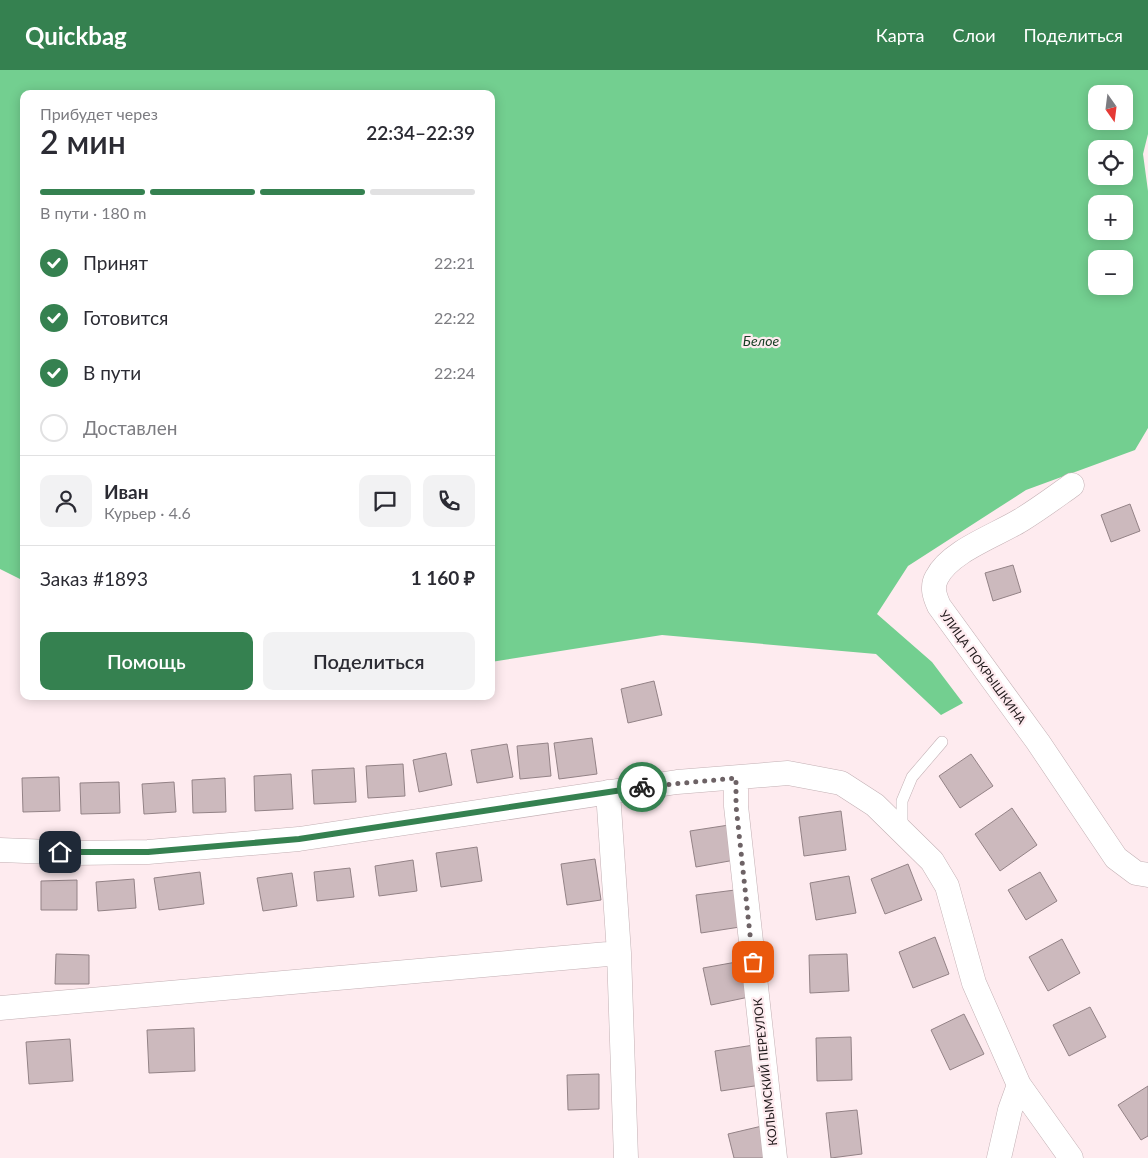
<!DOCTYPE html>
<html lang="ru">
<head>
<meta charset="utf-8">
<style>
	body { margin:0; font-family:Lato,sans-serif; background:#f2f2f3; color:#2b2b33; height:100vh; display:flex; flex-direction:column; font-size:19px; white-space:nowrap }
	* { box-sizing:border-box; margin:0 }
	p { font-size:16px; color:#7c7c81 }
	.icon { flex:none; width:28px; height:28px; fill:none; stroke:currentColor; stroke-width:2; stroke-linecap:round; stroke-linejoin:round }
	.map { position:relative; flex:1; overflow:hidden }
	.drawer { position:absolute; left:20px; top:20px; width:475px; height:610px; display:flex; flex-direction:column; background:#fff; border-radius:10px; box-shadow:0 2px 12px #0003 }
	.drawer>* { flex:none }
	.needle { width:32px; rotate:166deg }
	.fabs { position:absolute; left:1088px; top:15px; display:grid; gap:10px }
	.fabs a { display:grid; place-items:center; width:45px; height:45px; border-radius:10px; background:#fff; box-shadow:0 2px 12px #0003; font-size:25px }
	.pin { position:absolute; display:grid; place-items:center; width:42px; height:42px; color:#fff; margin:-21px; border-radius:10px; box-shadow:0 2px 8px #0006 }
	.courier { position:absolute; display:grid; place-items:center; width:50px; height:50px; margin:-25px; border:4px solid #358150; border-radius:50%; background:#fff; color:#222; box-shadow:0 1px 6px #0007 }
	.summary em { font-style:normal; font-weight:600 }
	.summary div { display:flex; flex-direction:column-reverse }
	.summary { display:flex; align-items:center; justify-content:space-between; height:85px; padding:0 20px }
	h1 { font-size:32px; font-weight:600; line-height:38px }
	.bar { display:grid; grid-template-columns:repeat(4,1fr); gap:8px 5px; align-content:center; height:60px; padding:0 20px }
	.bar i { height:6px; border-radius:4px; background:#e1e1e2 }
	.bar .active { background:#358150 }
	.bar p { grid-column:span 4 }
	.line { display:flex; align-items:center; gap:12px; padding:0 20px; border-top:1px solid #e1e1e2 }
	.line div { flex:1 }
	.round { display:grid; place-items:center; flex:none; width:52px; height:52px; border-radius:10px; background:#f2f2f3 }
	ol { padding:0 20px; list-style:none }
	li { display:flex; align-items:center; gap:15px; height:55px }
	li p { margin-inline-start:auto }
	li .icon { padding:5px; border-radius:50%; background:#358150; color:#fff; stroke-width:4 }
	li:last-child { color:#7c7c81 }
	li i { width:28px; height:28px; border:2px solid #e1e1e2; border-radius:50% }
	.primary-button { display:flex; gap:10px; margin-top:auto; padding:10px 20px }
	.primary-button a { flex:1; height:58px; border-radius:10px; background:#358150; color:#fff; font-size:20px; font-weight:600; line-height:58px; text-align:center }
	.primary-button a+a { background:#f2f2f3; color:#2b2b33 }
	header { display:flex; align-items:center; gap:30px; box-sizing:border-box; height:70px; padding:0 25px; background:#358150; color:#fff }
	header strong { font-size:24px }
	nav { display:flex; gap:28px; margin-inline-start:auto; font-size:18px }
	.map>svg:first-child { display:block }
	.water { fill:#73cf90; fill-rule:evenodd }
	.building { fill:#ccb9bd; stroke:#938286 }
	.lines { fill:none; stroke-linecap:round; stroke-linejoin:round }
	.lane-casing { stroke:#c3b0b4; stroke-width:12 }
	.street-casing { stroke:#c3b0b4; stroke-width:25 }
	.lane { stroke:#fff; stroke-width:11 }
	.street { stroke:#fff; stroke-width:24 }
	.done { stroke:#6d6265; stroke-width:5; stroke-dasharray:0 9 }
	.route { stroke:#358150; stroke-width:6 }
	.labels { text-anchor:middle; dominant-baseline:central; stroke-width:4.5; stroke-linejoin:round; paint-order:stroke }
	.street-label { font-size:12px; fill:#1f181a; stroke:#feebef }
	.water-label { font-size:14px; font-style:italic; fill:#173e24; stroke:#feebef }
</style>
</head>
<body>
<header>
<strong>Quickbag</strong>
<nav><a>Карта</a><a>Слои</a><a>Поделиться</a></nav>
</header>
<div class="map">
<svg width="1148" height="1088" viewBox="0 0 1148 1088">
	<rect width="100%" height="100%" fill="#feebef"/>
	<path class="water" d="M0 0H1148V64L1143 84 1148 121V358L1135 380 1026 420 908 496 877 544 932 592 963 633 941 645 876 584 662 565 491 592V24H24V511L0 499ZM1096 24H1124V51H1096ZM1096 79H1124V106H1096ZM1096 134H1124V161H1096ZM1096 189H1124V216H1096Z"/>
	<path class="building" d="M1130 434 1140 461 1111 472 1101 445Z
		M1013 495 1021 522 993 531 985 503Z
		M654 611 662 645 628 653 621 619Z
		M592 668 597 704 559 709 554 673Z
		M548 673 551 706 520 709 517 676Z
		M507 674 513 707 477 713 471 680Z
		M446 683 452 715 419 722 413 690Z
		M971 684 993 716 960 738 939 706Z
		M403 694 405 726 368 728 366 696Z
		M354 698 356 732 314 734 312 700Z
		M291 704 293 739 255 741 254 706Z
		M59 707 60 741 23 742 22 708Z
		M225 708 226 742 193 743 192 710Z
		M119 712 120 743 81 744 80 713Z
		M174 712 176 742 144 744 142 714Z
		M1012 738 1037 775 1000 801 975 764Z
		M841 741 846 780 804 786 799 747Z
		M729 755 735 790 696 797 690 761Z
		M477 777 482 811 441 817 436 783Z
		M595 789 601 830 567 835 561 794Z
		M413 790 417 821 379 826 375 796Z
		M908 794 922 830 885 844 871 809Z
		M350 798 354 827 317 831 314 802Z
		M200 802 204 834 159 840 154 808Z
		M1040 802 1057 831 1026 850 1008 820Z
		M292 803 297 836 263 841 257 808Z
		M849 806 856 843 816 850 810 813Z
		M134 809 136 838 98 841 96 812Z
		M77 810V840H41V811Z
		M735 820 740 857 701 863 696 825Z
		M935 867 949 904 913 918 899 882Z
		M1062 869 1080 903 1048 921 1029 887Z
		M56 884 89 885V914H55Z
		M847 884 849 921 810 923 809 885Z
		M742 891 749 927 711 935 703 898Z
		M1090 937 1106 967 1069 986 1053 955Z
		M964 944 984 984 950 1000 931 960Z
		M194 958 195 1001 149 1003 147 960Z
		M851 967 852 1010 817 1011 816 968Z
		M70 969 73 1011 29 1014 26 972Z
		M754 975 761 1015 721 1021 715 981Z
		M599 1004V1039L568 1040 567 1005Z
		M1148 1016V1066L1141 1070 1118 1035Z
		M857 1040 862 1084 831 1088 826 1043Z
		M762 1056 769 1088H734L728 1064Z"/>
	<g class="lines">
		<g class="lane-casing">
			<path id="lane" d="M902 759V731L912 707 942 672"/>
		</g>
		<g class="street-casing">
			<path id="street" d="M1072 415C1055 427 1039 439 1021 450 997 465 950 481 937 507 931 517 935 527 939 536L1038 672 1116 788 1136 803 1148 805
				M736 708V736L775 1088
				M608 722 619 883 626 1088
				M0 780 76 783 148 782 299 769 677 712 788 703 841 713 875 735 932 791 947 816 974 913 1019 1015 1071 1088
				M0 938 619 883
				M999 1088 1010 1040 1019 1015"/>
		</g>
		<use href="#lane" class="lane"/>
		<use href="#street" class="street"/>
	</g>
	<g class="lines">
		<path class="done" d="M642 717 736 708V736L753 892"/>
		<path class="route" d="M60 782H148L299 769 642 717"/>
	</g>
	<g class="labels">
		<g class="street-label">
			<text transform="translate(983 597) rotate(54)">УЛИЦА ПОКРЫШКИНА</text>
			<text transform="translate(765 1002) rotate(-96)">КОЛЫМСКИЙ ПЕРЕУЛОК</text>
		</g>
		<g class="water-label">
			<text x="761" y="270">Белое</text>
		</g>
	</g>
</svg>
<div class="fabs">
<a><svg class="needle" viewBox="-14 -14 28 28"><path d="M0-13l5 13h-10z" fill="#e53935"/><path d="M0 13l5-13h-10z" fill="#7c7c81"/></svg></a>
<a><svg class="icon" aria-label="locate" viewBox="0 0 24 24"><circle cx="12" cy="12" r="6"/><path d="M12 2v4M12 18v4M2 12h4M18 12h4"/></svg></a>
<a>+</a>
<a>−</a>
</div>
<div class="pin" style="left:753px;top:892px;background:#ea580c"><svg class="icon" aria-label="bag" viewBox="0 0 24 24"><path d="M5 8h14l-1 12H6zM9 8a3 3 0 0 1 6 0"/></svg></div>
<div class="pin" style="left:60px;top:782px;background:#1f2937"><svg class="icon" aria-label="home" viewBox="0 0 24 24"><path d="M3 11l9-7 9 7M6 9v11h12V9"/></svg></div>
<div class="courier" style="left:642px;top:717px"><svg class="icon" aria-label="bike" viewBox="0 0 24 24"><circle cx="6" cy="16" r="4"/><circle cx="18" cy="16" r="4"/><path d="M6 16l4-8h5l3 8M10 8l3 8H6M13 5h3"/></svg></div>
<section class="drawer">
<div class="summary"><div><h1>2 мин</h1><p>Прибудет через</p></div><em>22:34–22:39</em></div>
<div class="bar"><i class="active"></i><i class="active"></i><i class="active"></i><i></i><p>В пути · 180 m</p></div>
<ol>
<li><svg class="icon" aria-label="check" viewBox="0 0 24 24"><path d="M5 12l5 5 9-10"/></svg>Принят<p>22:21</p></li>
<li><svg class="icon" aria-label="check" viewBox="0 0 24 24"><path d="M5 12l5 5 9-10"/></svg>Готовится<p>22:22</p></li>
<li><svg class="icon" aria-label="check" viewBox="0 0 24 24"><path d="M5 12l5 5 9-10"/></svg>В пути<p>22:24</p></li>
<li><i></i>Доставлен</li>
</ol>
<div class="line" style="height:90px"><a class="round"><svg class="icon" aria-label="person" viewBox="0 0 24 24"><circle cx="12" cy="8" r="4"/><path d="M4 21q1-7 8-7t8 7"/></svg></a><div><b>Иван</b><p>Курьер · 4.6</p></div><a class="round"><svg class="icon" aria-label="chat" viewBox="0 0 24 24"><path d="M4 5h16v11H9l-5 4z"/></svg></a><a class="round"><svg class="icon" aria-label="phone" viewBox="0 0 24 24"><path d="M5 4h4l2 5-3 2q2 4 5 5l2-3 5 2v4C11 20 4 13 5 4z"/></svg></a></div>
<div class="line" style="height:65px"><div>Заказ #1893</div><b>1 160 ₽</b></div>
<div class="primary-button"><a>Помощь</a><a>Поделиться</a></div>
</section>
</div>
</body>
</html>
